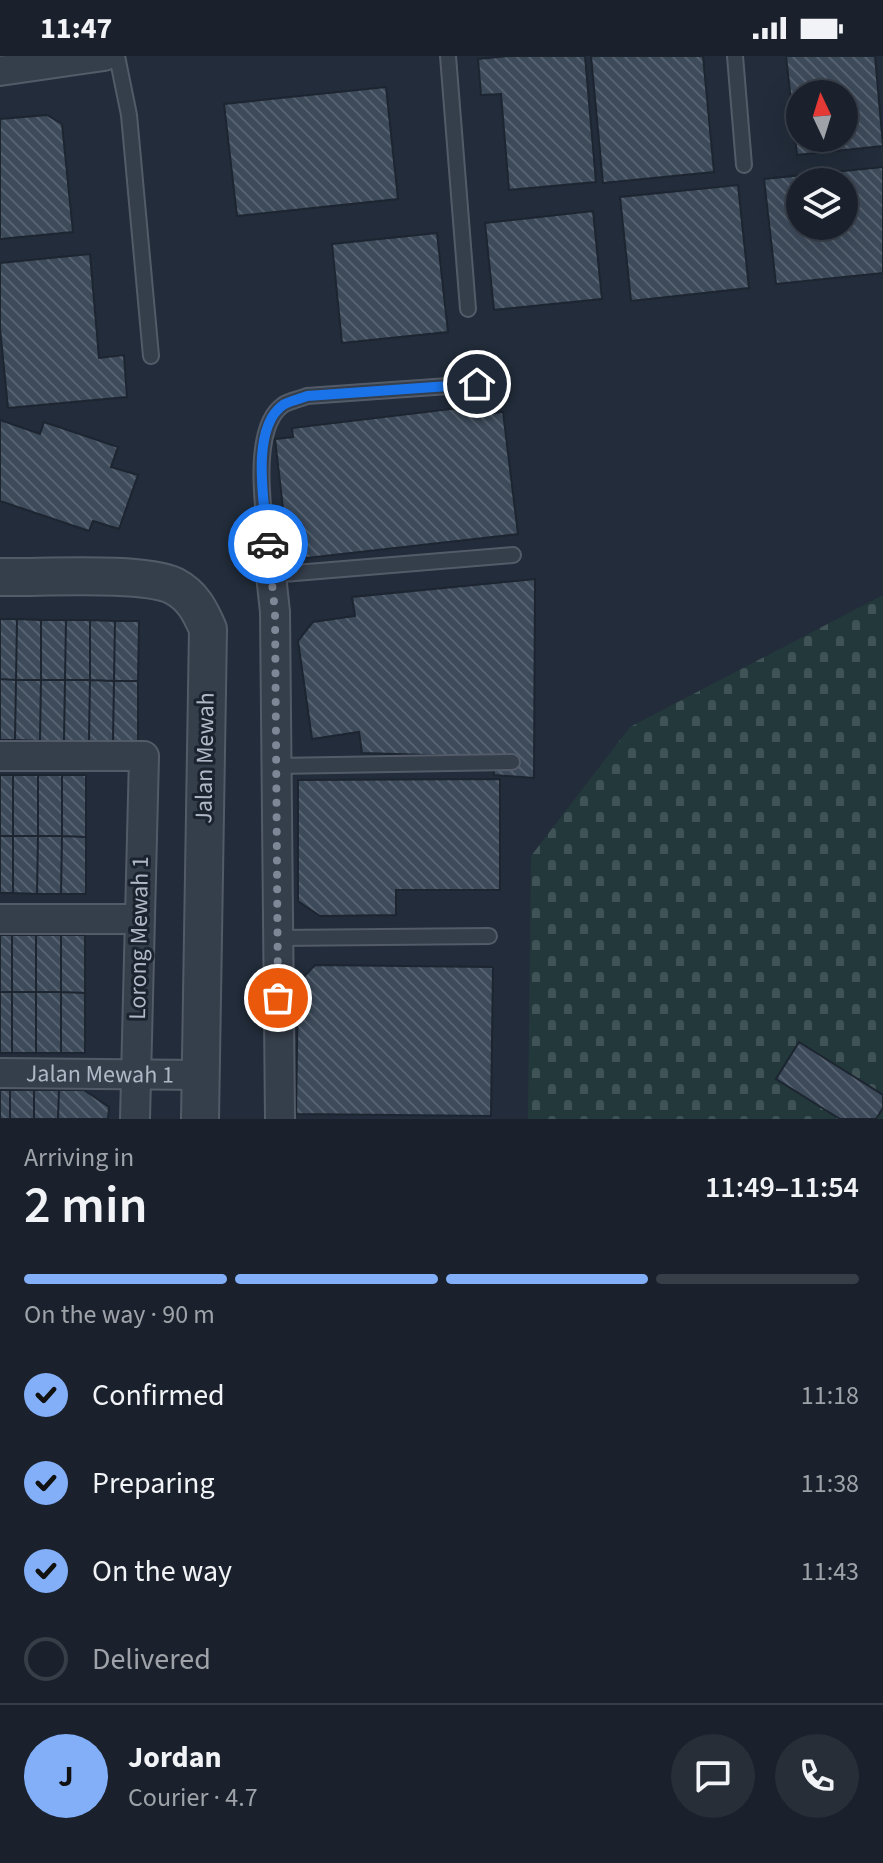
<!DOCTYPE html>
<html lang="en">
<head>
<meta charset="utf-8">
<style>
	body { margin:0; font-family:"Source Sans 3",sans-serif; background:#272e38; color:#f1f3f6; height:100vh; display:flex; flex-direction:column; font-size:30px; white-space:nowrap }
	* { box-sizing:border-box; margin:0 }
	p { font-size:26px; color:#9fa3a9 }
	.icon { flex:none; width:44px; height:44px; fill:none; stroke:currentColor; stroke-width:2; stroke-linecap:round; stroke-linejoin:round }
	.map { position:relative; height:1063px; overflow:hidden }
	.panel { display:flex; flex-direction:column; background:#1a212c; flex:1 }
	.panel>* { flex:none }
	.needle { width:52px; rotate:356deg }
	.buttons { position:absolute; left:786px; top:24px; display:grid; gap:16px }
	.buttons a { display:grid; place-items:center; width:72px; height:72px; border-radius:50%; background:#1a212c; box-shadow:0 8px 32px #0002,0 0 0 2px #383e48; font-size:40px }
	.pin { position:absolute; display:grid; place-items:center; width:68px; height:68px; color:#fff; margin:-34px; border:4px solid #fff; border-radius:50%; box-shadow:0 2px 8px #0007 }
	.courier { position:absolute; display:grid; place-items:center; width:80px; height:80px; margin:-40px; border:6px solid #1a73e8; border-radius:50%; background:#fff; color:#222; box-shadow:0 2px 10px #0007 }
	.headline em { font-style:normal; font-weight:600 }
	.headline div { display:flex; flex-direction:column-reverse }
	.headline { display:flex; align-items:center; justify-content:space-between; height:136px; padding:0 24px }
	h1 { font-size:52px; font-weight:600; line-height:60px }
	.bar { display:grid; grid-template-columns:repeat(4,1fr); gap:12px 8px; align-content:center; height:96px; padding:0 24px }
	.bar i { height:10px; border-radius:6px; background:#383e48 }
	.bar .active { background:#83aff9 }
	.bar p { grid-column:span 4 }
	.line { display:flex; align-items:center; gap:20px; padding:0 24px; border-top:2px solid #383e48 }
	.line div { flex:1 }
	.round { display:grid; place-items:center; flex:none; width:84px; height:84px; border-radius:42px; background:#272e38 }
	ol { padding:0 24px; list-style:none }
	li { display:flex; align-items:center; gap:24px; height:88px }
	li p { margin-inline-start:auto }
	li .icon { padding:8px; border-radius:50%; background:#83aff9; color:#111; stroke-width:4 }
	li:last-child { color:#9fa3a9 }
	li i { width:44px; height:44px; border:4px solid #383e48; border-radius:50% }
	.status { display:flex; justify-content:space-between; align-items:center; height:56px; padding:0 40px; background:#1a212c; direction:ltr }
	.status svg { height:22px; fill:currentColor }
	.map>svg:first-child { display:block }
	.cemetery { fill:url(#cemetery-stones) }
	.building { fill:url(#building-back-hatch); stroke:#1d2531; stroke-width:2; fill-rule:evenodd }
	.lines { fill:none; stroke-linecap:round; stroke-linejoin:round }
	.service-casing { stroke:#535b68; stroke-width:18 }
	.minor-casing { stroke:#535b68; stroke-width:32 }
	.tertiary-casing { stroke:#535b68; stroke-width:40 }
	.service { stroke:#353e4b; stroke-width:14 }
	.minor { stroke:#353e4b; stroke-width:28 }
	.tertiary { stroke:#353e4b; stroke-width:36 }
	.done { stroke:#7e8796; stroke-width:8; stroke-dasharray:0 14.4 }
	.route { stroke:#1a73e8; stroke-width:10 }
	.labels { text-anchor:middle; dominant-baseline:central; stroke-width:6; stroke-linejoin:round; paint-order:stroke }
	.street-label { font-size:24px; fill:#b0b8c7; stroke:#1b232f }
</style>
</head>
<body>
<div class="status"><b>11:47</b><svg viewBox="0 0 49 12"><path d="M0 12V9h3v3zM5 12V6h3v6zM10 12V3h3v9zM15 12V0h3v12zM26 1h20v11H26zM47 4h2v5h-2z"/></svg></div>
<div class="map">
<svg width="883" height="1063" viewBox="0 0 883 1063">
	<defs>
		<pattern id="cemetery-stones" width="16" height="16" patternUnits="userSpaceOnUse" patternTransform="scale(2)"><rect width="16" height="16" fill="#23383b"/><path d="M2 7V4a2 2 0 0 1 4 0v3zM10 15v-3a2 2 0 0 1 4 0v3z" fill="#405356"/></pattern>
		<pattern id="building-back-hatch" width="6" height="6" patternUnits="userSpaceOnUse" patternTransform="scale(2)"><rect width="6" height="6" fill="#3d4a5a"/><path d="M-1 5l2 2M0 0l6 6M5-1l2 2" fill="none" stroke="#566270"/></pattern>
	</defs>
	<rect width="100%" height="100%" fill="#222c3a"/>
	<path class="cemetery" d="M883 539V1063H528L531 800 630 671Z"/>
	<path class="building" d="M508 0H585L596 126 509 134 501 38 481 39 478 3Z
		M591 0H703L714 116 603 127Z
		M786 0H875L883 90 797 99ZM800 38H844V82H800Z
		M386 31 398 143 237 160 224 48Z
		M47 59 62 68 73 176 0 183V63Z
		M883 111V217L776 228 764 123ZM800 126H844V170H800Z
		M738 129 749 232 631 245 620 141Z
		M593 155 602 243 494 254 485 167Z
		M437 177 448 276 342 287 332 188Z
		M90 198 99 302 124 299 127 341 8 352 0 272V207Z
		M484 349 485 358 503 356 518 478 289 504 275 383 293 381 292 372Z
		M0 364 40 378 44 366 118 391 111 411 138 419 119 473 93 465 89 475 0 445Z
		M535 523 534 722 494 719 493 701 362 697 359 676 312 683 298 585 313 566 355 560 352 541Z
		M0 563H17L16 624 0 623Z
		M17 563 41 564V624H16Z
		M41 564H66L65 624H41Z
		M66 564H90V624H65Z
		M90 564 115 565 114 625 90 624Z
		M115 565H139L138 625H114Z
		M0 623 16 624 15 684H0Z
		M16 624H41L40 685 15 684Z
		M41 624H65L64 685H40Z
		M65 624H90L89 685H64Z
		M90 624 114 625 113 685H89Z
		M114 625H138V686L113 685Z
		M0 719H13V780H0Z
		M13 719H38V780H13Z
		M38 719H62V780H38Z
		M62 719H86V781L62 780Z
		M500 723V834H396V859L320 860 298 845V724Z
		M0 780H13V837H0Z
		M13 780H38L37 838 13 837Z
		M38 780H62L61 838H37Z
		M62 780 86 781V838H61Z
		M0 879H12V936H0Z
		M12 879H36V936H12Z
		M36 879H61V936H36Z
		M61 879H85V937L61 936Z
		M315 909 493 911 491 1060 296 1058 298 927Z
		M0 936H12V997H0Z
		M12 936H36V997H12Z
		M36 936H61V997H36Z
		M61 936 85 937V997H61Z
		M799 986 883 1039V1052L876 1063H840L776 1023Z
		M0 1034H10V1063H0Z
		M10 1034H34V1063H10Z
		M34 1034H59L58 1063H34Z
		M59 1034H84L109 1051 108 1063H58Z"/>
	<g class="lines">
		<g class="service-casing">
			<path id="service" d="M117 0 129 59 151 300
				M448 0 468 253
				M735 0 744 109
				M477 328 307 340C300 343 289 345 283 349 246 375 267 479 271 519L513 499
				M276 710 512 706
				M277 882 489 880"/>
		</g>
		<g class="minor-casing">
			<g id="minor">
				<path d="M0 15 104 0"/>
				<path d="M271 519 275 556 280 1063"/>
				<path d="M0 700H144L135 1063"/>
				<path d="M0 863H139"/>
				<path id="s1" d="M0 1017 200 1019"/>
			</g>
		</g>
		<g class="tertiary-casing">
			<path id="tertiary" d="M0 521C39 522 143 515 174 530 193 540 200 555 208 573L200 1063"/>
		</g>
		<use href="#service" class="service"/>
		<use href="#minor" class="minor"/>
		<use href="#tertiary" class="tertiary"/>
	</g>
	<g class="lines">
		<path class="done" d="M268 488 275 556 278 942"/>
		<path class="route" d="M268 488C265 452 249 373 283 349 289 345 300 343 307 340L477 328"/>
	</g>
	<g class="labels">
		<g class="street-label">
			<text transform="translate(205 702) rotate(-89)">Jalan Mewah</text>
			<text transform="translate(139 882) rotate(-89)">Lorong Mewah 1</text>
			<text stroke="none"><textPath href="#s1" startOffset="100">Jalan Mewah 1</textPath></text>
		</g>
	</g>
</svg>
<div class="buttons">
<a><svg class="needle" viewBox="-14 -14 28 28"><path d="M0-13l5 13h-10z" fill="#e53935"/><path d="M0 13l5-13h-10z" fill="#9fa3a9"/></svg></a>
<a><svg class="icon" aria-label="layers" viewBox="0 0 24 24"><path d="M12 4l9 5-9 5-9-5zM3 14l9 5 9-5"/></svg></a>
</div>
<div class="pin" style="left:278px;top:942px;background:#ea580c"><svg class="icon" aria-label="bag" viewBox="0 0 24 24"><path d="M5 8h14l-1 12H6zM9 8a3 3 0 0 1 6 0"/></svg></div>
<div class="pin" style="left:477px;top:328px;background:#1f2937"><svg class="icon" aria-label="home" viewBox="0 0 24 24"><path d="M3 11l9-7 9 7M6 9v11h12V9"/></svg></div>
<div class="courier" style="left:268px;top:488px"><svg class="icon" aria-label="car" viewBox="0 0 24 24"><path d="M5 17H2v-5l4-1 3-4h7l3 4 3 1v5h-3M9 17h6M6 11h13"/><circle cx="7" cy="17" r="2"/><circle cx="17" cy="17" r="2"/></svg></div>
</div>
<section class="panel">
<div class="headline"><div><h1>2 min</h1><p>Arriving in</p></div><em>11:49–11:54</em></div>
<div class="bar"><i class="active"></i><i class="active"></i><i class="active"></i><i></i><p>On the way · 90 m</p></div>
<ol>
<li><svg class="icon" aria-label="check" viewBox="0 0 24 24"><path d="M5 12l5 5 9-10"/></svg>Confirmed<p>11:18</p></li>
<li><svg class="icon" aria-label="check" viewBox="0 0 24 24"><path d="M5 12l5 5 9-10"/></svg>Preparing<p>11:38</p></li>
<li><svg class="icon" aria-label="check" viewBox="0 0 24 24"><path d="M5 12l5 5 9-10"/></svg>On the way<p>11:43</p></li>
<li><i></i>Delivered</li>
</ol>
<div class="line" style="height:144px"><b class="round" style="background:#83aff9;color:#111">J</b><div><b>Jordan</b><p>Courier · 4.7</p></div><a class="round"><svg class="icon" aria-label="chat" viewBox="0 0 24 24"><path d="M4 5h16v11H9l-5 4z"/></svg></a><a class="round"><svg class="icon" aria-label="phone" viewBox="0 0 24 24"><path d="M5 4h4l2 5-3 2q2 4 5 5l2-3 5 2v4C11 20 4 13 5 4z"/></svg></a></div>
</section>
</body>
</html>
